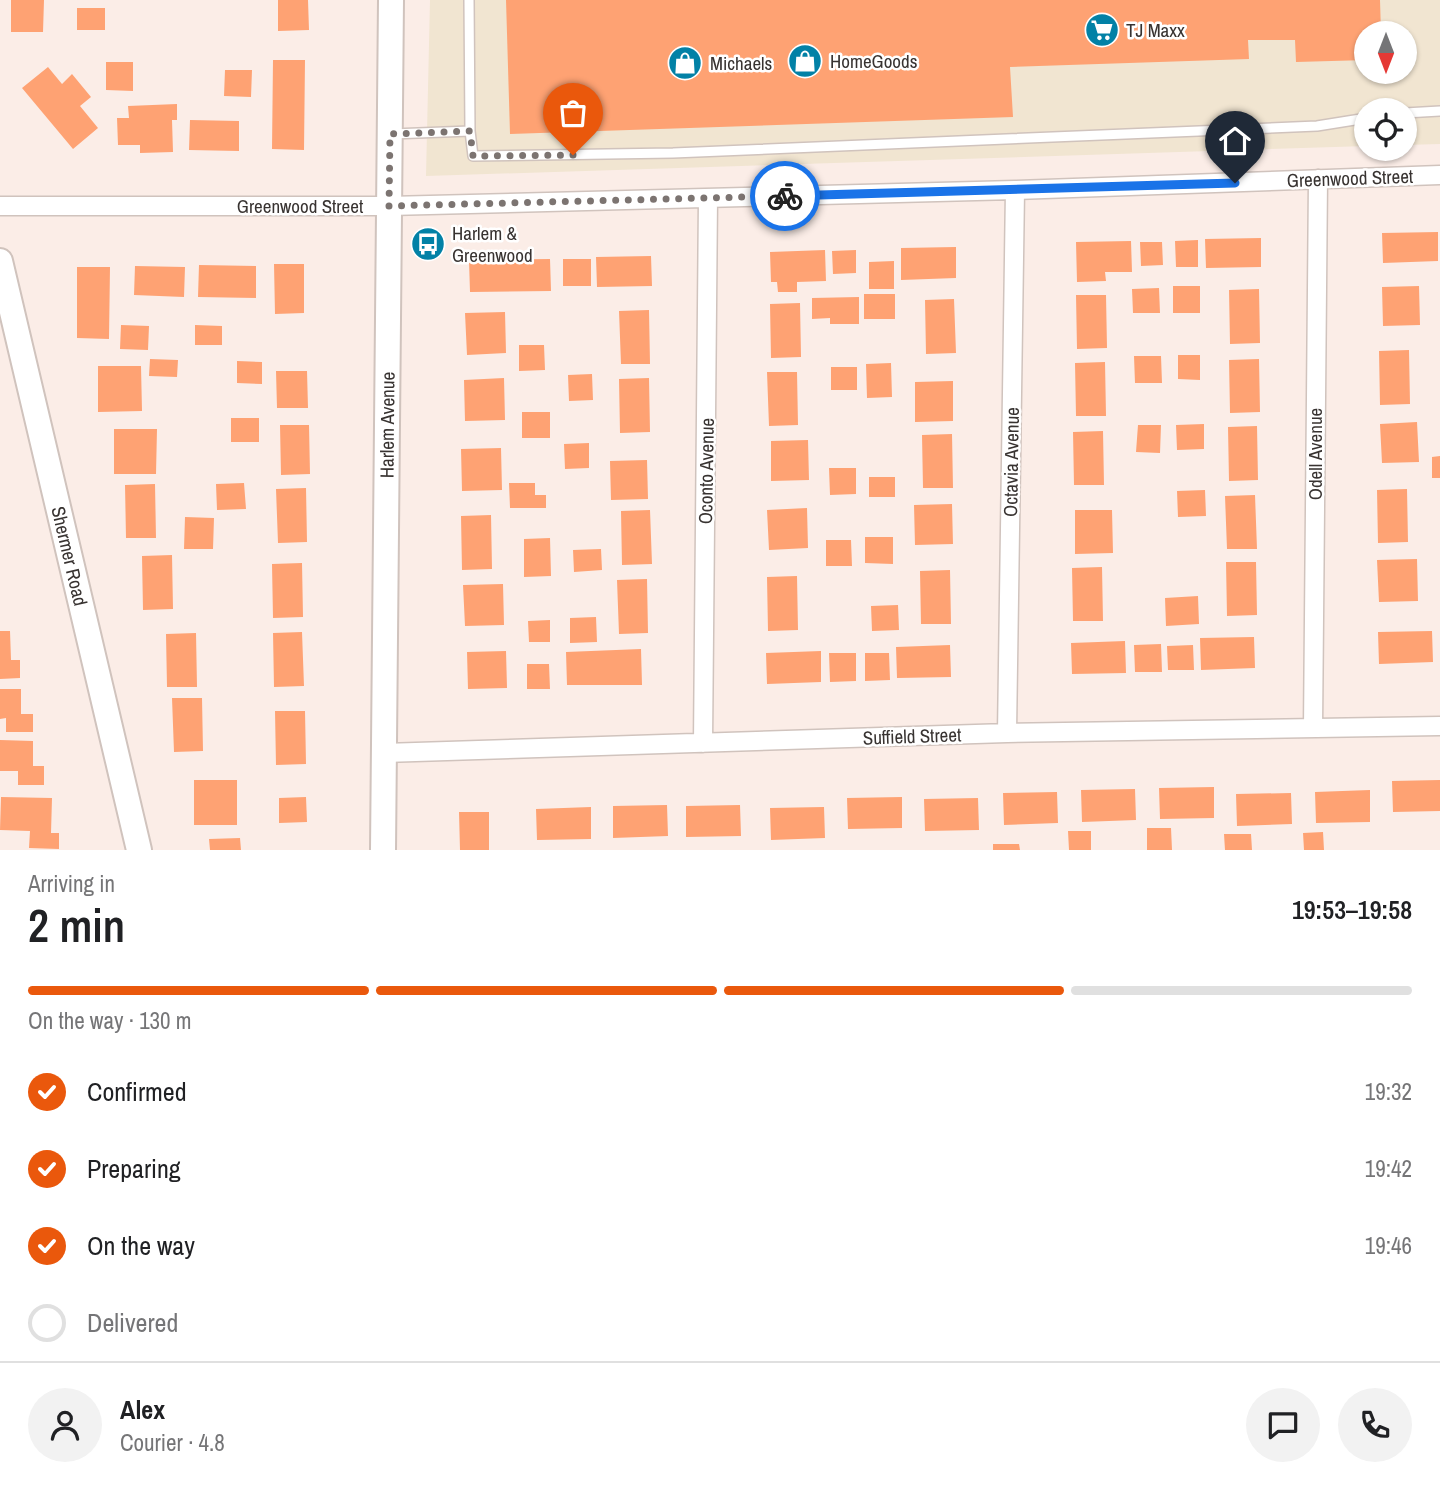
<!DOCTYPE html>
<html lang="en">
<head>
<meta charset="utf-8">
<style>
	body { margin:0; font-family:"Archivo Narrow",sans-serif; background:#f2f2f2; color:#202124; height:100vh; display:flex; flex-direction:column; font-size:26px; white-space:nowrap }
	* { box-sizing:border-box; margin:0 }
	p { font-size:23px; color:#757577 }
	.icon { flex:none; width:38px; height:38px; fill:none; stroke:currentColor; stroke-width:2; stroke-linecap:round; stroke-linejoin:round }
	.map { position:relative; height:850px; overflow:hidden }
	.details { display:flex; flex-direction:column; background:#fff; flex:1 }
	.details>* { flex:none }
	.needle { width:46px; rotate:180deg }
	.tools { position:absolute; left:1354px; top:21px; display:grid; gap:14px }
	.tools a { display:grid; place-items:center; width:63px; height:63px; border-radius:50%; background:#fff; box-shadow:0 2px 5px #0004; font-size:35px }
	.pin { position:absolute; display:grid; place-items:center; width:60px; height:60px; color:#fff; margin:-72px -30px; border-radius:50% 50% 50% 0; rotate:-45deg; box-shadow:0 0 7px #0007 }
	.pin .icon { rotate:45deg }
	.courier { position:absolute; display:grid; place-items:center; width:70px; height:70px; margin:-35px; border:5px solid #1a73e8; border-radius:50%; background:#fff; color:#222; box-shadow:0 2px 9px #0007 }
	.summary em { font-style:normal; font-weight:600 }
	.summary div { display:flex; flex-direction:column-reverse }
	.summary { display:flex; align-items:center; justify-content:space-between; height:119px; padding:0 28px }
	h1 { font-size:46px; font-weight:600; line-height:52px }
	.bar { display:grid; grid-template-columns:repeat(4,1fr); gap:10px 7px; align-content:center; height:84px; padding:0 28px }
	.bar i { height:9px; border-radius:5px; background:#e0e0e0 }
	.bar .selected { background:#ea580c }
	.bar p { grid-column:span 4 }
	.line { display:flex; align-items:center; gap:18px; padding:0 28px; border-top:2px solid #e0e0e0 }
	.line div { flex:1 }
	.round { display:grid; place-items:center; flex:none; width:74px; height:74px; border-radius:37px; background:#f2f2f2 }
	ol { padding:0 28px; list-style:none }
	li { display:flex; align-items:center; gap:21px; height:77px }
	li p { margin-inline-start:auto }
	li .icon { padding:7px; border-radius:50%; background:#ea580c; color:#fff; stroke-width:4 }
	li:last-child { color:#757577 }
	li i { width:38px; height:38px; border:4px solid #e0e0e0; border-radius:50% }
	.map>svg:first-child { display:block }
	.commercial { fill:#f1e5d1; fill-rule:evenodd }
	.building { fill:#fea273 }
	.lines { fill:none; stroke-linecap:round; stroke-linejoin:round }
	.service-casing { stroke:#d0c3bd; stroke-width:12 }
	.minor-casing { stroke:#d0c3bd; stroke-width:21 }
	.secondary-casing { stroke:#d0c3bd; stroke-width:28 }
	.service { stroke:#fff; stroke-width:9 }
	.minor { stroke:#fff; stroke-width:18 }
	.secondary { stroke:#fff; stroke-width:24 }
	.done { stroke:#7c7471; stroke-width:7; stroke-dasharray:0 12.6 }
	.route { stroke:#1a73e8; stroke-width:9 }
	.labels { text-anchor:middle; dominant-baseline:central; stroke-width:5; stroke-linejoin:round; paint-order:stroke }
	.poi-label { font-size:19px; fill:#383331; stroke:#fff; text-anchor:start }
	.street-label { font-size:19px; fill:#383331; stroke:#fff }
</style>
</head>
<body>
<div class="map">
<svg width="1440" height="850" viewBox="0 0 1440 850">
	<rect width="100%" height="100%" fill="#fbede7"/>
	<path class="commercial" d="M430 0H1440V144L1405 145V110H1367V146L426 176ZM1367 33H1405V72H1367Z"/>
	<path class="building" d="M11 0H44L43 32H11Z
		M278 0H308L309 30 278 31Z
		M506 0H1380L1381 33H1367V60L1296 62 1295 40H1248L1249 59 1010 67 1013 117 510 134Z
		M77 8H105V30H77Z
		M273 60H305L304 150 272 149Z
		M106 62H133V91L106 90Z
		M48 67 62 84 72 74 91 97 80 106 98 128 73 149 22 88Z
		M225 70H252L251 97 224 96Z
		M177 104V120H172L173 152 140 153V145H118L117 118H129L128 106Z
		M190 120 239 121V151L189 150Z
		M1438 232V261L1383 263 1382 233Z
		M1261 238V267L1206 268 1205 239Z
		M1198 240V267H1176L1175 241Z
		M1131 241 1132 272H1105L1106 281 1077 282 1076 242Z
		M1140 242H1162L1163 265 1141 266Z
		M956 247V278L901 280V248Z
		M825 250 826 281 797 282V292H778L777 282H771L770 252Z
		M856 250V273L833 274 832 251Z
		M651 256 652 286 597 287 596 257Z
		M550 259 551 291 470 292 469 260Z
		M563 259H591V286H563Z
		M894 261V289H869V262Z
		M274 264H304V313L275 314Z
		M199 265 256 266V298L198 297Z
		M135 266 185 267 184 297 134 295Z
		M77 267H110L109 339 77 338Z
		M1173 286H1200V313H1173Z
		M1419 286 1420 325 1383 326 1382 287Z
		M1159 288 1160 313H1133L1132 289Z
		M1259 289 1260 343 1230 344 1229 290Z
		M864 294H895V319H864Z
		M1076 295H1106L1107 348 1077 349Z
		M859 297V324H830V318L812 319V298Z
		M954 299 956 353 926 354 925 300Z
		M800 303 801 357 771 358 770 304Z
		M649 310 650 364H621L619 311Z
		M505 312 506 353 467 355 465 313Z
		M121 325 149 326 148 350 120 349Z
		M195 325 222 326V345H195Z
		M519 345H544L545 370 519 371Z
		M1409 350 1410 404 1380 405 1379 351Z
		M1178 355H1200V380L1178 379Z
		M1134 356H1161L1162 383H1135Z
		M150 359 178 360 177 377 149 376Z
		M1259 359 1260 412 1230 413 1229 360Z
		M237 361 262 362V384L237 383Z
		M1105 362 1106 416H1076L1075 363Z
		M891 363 892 397 867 398 866 364Z
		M98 366H141L142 411 98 412Z
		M831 367H857V390H831Z
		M276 371H307L308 408H277Z
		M767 372H797L798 425 769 426Z
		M592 374 593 400 569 401 568 375Z
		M504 378 505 420 465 421 464 380Z
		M649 378 650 432 620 433 619 379Z
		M953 381V421L915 422V382Z
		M522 412H550V438H522Z
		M231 418H259V442H231Z
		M1417 422 1419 462 1382 463 1380 424Z
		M1204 424V449L1177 450 1176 425Z
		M280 425H309L310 474 281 475Z
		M1138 425H1161L1160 453 1136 452Z
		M1257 426 1258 480 1229 481 1228 427Z
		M114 429H157L156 474H114Z
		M1103 431 1104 485H1074L1073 432Z
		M952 434 953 488H923L922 435Z
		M808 440 809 480 771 481V441Z
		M589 443V468L565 469 564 444Z
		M501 448 502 490 462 491 461 449Z
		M1440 456V478H1432V457Z
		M647 460 648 499 611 500 610 461Z
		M829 468H856V494L830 495Z
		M869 477H895V497H869Z
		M244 483 246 509 217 510 216 484Z
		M509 483H535V495H546V508H510Z
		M155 484 156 538H126L125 485Z
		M306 488 307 542 278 543 276 489Z
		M1407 489 1408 542 1378 543 1377 490Z
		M1205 490 1206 516 1178 517 1177 491Z
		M1255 495 1257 549H1227L1225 496Z
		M952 504 953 544 915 545 914 505Z
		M807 508 808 548 769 550 767 510Z
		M650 510 652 564 622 565 621 511Z
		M1075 510H1112L1113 553 1075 554Z
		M491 515 492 569 462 570 461 516Z
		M185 517 214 518 213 549H184Z
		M865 537H893V564L865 563Z
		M550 538 551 576 524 577V539Z
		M826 540H851L852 566H826Z
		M601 549 602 570 574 572 573 550Z
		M172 555 173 609 143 610 142 556Z
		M1417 559 1418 601 1379 602 1377 560Z
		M1226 562H1256L1257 615 1227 616Z
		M302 563 303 617 273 618 272 564Z
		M1102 567 1103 621H1073L1072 568Z
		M950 570 951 624H921L920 571Z
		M797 576 798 630 768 631 767 577Z
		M647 579 648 633 619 634 617 580Z
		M503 584 504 625 465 626 463 585Z
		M1198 596 1199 624 1166 626 1165 598Z
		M898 605 899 630 872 631 871 606Z
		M596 617 597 642 570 643V618Z
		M550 620V642H529L528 621Z
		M0 631H10L11 660H20V678L0 679Z
		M1432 631 1433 662 1379 664 1378 632Z
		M302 632 304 686 274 687 273 633Z
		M196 633 197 687H167L166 634Z
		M1254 637 1255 668 1201 670 1200 638Z
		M1125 641 1126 673 1072 674 1071 643Z
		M1161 644 1162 672H1135L1134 645Z
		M950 645 951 677 897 678 896 647Z
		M1193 645 1194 670H1168L1167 646Z
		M641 649 642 685H567L566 652Z
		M506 651 507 688 468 689 467 652Z
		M821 651V682L767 684 766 653Z
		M829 653H856V681L830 682Z
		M865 653H889L890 680 865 681Z
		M527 664H549L550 689H527Z
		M0 689H21V714H33V732H6V718L0 719Z
		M172 698H202L203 751 174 752Z
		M275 711H305L306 764 276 765Z
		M0 740 33 741V766H44V785H18V771H0Z
		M194 780H237V825H194Z
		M1440 780V811L1393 812 1392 781Z
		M1214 787V818L1160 819 1159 788Z
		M1135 789 1136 820 1082 822 1081 790Z
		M1370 790V822L1316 823 1315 792Z
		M1057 792 1058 823 1004 825 1003 793Z
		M1291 793 1292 824 1237 826 1236 794Z
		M1 797 52 798 51 833H59V849L29 848 30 831 0 830Z
		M306 797 307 822 279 823V798Z
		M902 797V828L848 829 847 798Z
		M978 798 979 830 925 831 924 799Z
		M667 805 668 836 613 838V806Z
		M740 805 741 836 686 837V806Z
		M591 807V839L537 840 536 809Z
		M824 807 825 838 771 840 770 808Z
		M459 812H489V850H460Z
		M1147 828H1171L1172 850H1147Z
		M1068 831H1091V850H1069Z
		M1323 832 1324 850H1304L1303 833Z
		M1224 834H1251L1252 850H1225Z
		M240 838 241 850H210L209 839Z
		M993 844H1019L1020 850H993Z"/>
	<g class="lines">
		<g class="service-casing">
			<path id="service" d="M469 0 470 131 473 156 673 153 1317 126 1367 118
				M1405 113 1440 111
				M392 134 470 131"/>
		</g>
		<g class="minor-casing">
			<path id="minor" d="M0 206H389L1015 190 1440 175
				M1313 728 1318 179
				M1007 733 1015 190
				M703 743 708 198
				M384 753 1007 733 1440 726"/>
		</g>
		<g class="secondary-casing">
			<g id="secondary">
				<path id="s1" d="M0 261 139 850"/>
				<path id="s2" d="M383 850 391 0"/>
			</g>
		</g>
		<use href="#service" class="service"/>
		<use href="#minor" class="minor"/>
		<use href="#secondary" class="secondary"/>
	</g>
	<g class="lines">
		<path class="done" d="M573 155 473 156 470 131 390 134 389 206 785 196"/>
		<path class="route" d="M785 196 1235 183"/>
	</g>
	<defs>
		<g id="supermarket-disc" transform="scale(1.75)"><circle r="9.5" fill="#0281a6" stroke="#fff"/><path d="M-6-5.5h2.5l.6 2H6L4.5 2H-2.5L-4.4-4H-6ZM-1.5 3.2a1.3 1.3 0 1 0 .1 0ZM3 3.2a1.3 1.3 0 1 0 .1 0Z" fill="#fff"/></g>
		<g id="shop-disc" transform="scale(1.75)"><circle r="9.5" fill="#0281a6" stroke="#fff"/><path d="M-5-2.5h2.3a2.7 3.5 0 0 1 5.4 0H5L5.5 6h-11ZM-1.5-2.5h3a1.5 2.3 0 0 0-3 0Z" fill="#fff"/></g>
		<g id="bus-disc" transform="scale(1.75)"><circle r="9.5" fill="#0281a6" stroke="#fff"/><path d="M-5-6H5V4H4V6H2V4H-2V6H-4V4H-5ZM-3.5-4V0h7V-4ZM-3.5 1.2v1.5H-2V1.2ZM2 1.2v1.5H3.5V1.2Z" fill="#fff"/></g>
	</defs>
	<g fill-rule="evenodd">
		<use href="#supermarket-disc" x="1102" y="30"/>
		<use href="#shop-disc" x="805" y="61"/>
		<use href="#shop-disc" x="685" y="63"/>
		<use href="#bus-disc" x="428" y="244"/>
	</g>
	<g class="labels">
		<g class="poi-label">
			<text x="1126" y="30">TJ Maxx</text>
			<text x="830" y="61">HomeGoods</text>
			<text x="710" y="63">Michaels</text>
			<text x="452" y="233">Harlem &amp;<tspan x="452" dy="22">Greenwood</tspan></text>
		</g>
		<g class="street-label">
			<text transform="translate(1350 178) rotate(-2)">Greenwood Street</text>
			<text x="300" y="206">Greenwood Street</text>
			<text stroke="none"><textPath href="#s2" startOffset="425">Harlem Avenue</textPath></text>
			<text transform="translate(1315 454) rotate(-90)">Odell Avenue</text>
			<text transform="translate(1011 462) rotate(-89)">Octavia Avenue</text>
			<text transform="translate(706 471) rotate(-89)">Oconto Avenue</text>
			<text stroke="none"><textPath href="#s1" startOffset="303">Shermer Road</textPath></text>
			<text transform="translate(912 736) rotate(-2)">Suffield Street</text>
		</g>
	</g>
</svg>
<div class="tools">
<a><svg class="needle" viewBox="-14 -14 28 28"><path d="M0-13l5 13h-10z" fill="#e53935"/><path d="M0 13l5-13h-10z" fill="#757577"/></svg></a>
<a><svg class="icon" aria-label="locate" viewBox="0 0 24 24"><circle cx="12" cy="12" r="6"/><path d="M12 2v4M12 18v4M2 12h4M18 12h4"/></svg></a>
</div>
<div class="pin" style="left:573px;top:155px;background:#ea580c"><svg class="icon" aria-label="bag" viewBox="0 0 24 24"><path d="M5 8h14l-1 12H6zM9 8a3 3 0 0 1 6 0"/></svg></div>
<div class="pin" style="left:1235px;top:183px;background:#1f2937"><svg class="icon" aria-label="home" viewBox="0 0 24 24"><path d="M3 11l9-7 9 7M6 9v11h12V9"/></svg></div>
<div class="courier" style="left:785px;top:196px"><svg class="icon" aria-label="bike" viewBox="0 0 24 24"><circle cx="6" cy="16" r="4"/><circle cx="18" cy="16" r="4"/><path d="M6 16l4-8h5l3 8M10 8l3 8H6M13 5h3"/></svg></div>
</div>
<section class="details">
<div class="summary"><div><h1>2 min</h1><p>Arriving in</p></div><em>19:53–19:58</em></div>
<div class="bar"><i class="selected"></i><i class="selected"></i><i class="selected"></i><i></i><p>On the way · 130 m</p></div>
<ol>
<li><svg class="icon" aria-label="check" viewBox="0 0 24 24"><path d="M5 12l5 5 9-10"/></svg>Confirmed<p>19:32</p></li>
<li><svg class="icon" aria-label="check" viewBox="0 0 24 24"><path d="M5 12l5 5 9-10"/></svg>Preparing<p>19:42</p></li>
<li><svg class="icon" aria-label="check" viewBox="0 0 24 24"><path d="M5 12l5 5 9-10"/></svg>On the way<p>19:46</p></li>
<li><i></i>Delivered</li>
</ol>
<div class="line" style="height:126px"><a class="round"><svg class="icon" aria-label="person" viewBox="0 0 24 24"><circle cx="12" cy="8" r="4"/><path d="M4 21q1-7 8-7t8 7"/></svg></a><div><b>Alex</b><p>Courier · 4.8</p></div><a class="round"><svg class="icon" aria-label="chat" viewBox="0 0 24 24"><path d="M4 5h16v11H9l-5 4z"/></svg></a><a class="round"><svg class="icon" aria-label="phone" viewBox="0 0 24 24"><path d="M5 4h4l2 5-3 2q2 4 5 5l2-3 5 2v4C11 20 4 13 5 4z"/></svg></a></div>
</section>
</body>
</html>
